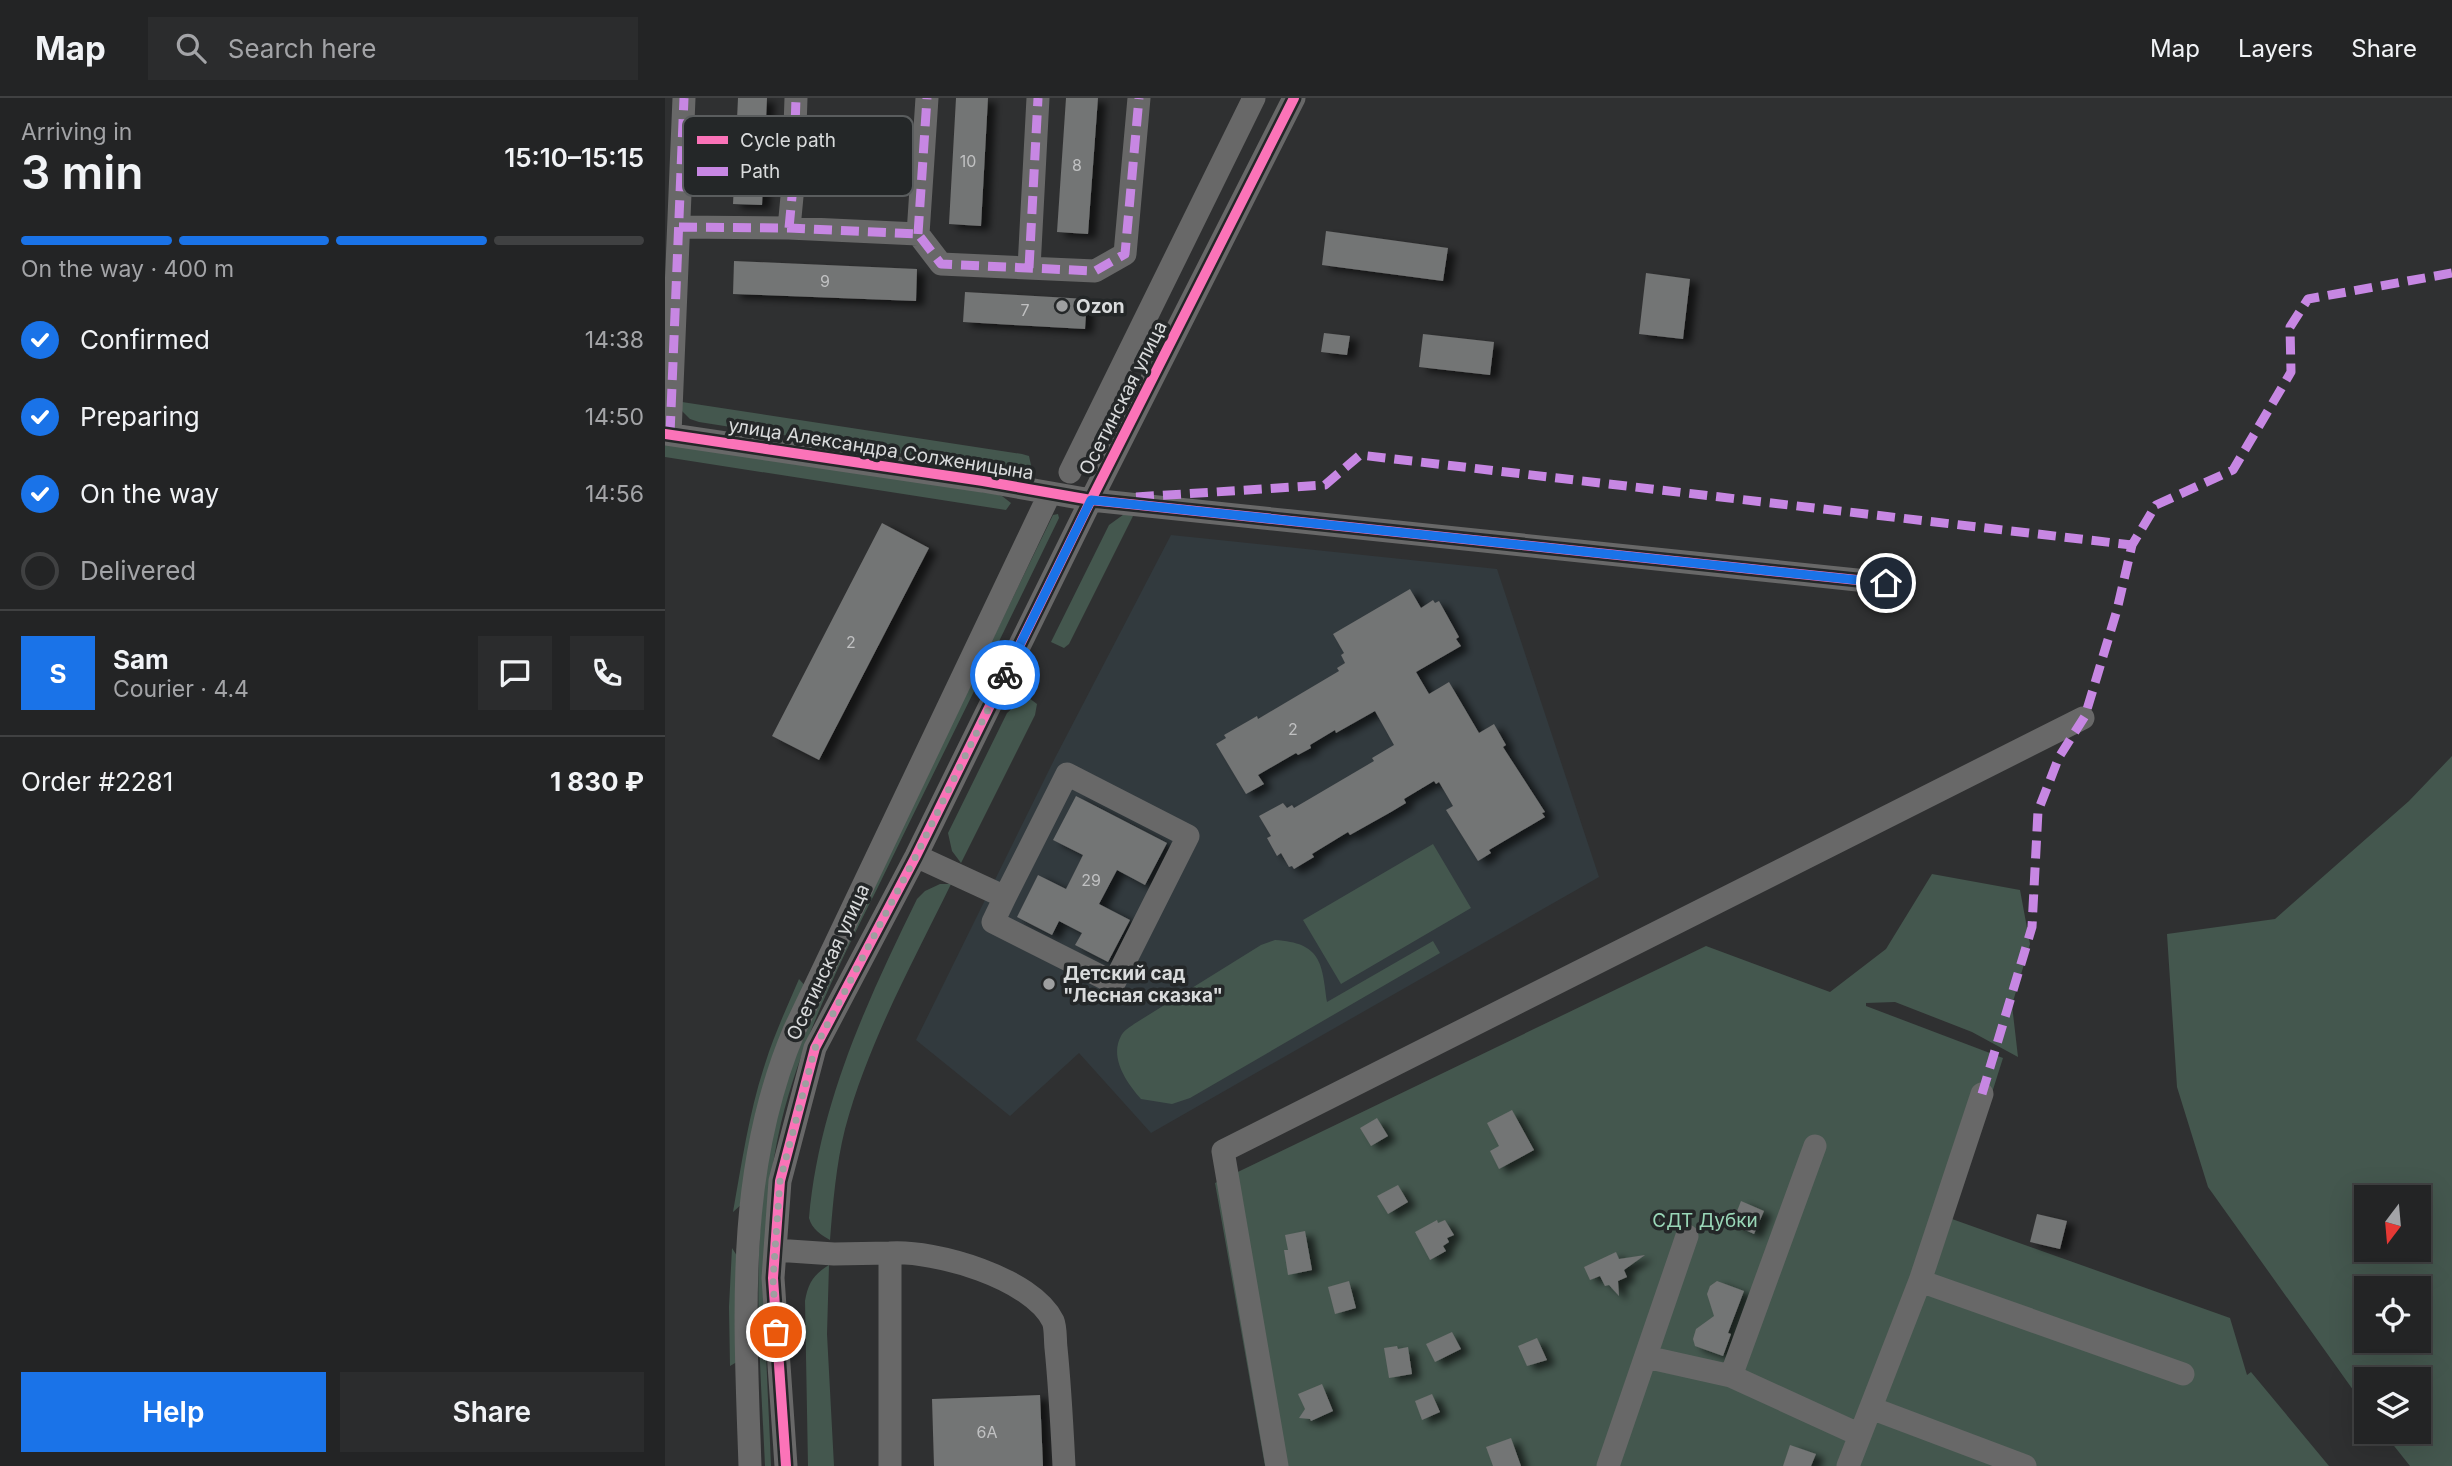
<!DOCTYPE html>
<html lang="en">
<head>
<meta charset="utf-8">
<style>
	body { margin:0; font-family:Inter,sans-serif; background:#2b2c2d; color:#f1f3f6; height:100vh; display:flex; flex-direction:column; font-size:26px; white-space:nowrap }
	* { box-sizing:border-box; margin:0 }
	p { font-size:23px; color:#a3a4a7 }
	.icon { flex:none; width:38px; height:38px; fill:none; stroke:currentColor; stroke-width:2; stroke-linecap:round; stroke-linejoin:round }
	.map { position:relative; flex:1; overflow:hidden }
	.panel { display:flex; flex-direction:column; background:#232425; width:665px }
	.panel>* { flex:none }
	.needle { width:46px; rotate:196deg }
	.fabs { position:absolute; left:1689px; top:1087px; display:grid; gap:14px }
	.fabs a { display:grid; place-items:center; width:77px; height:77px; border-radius:0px; background:#232425; box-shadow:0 7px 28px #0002,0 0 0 2px #404142; font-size:35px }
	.pin { position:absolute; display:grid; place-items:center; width:60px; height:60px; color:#fff; margin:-30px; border:4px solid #fff; border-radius:50%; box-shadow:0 2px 7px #0007 }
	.courier { position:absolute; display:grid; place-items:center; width:70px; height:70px; margin:-35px; border:5px solid #1a73e8; border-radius:50%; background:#fff; color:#222; box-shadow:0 2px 9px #0007 }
	.head em { font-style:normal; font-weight:600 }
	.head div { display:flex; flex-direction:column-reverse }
	.head { display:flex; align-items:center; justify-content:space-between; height:119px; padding:0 21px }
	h1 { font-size:46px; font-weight:600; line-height:52px }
	.bar { display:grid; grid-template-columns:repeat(4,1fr); gap:10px 7px; align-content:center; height:84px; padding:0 21px }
	.bar i { height:9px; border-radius:5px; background:#404142 }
	.bar .selected { background:#1a73e8 }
	.bar p { grid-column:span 4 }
	.line { display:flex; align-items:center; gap:18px; padding:0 21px; border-top:2px solid #404142 }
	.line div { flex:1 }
	.round { display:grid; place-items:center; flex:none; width:74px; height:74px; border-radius:0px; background:#2b2c2d }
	ol { padding:0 21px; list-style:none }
	li { display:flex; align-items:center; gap:21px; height:77px }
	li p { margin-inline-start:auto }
	li .icon { padding:7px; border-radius:50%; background:#1a73e8; color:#fff; stroke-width:4 }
	li:last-child { color:#a3a4a7 }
	li i { width:38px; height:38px; border:4px solid #404142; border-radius:50% }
	.action { display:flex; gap:14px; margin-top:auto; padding:14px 21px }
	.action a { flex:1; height:80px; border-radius:0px; background:#1a73e8; color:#fff; font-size:28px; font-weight:600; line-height:80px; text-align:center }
	.action a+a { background:#2b2c2d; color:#f1f3f6 }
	header { display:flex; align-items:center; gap:42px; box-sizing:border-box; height:98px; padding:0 35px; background:#232425; border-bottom:2px solid #404142 }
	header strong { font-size:33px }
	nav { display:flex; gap:38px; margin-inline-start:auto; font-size:24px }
	.search { width:490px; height:63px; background:#2b2c2d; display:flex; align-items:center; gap:18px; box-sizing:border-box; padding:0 24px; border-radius:0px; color:#a3a4a7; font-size:26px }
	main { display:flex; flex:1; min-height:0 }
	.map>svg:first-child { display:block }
	.built { fill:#323a3e }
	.green { fill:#44574e; fill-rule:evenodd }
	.building { fill:#737474; filter:url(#shadow) }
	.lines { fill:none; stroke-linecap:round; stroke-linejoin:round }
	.minor { stroke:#686868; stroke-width:23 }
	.quiet { stroke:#c787e3; stroke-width:9; stroke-dasharray:18 9; stroke-linecap:butt }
	.cycleway-casing { stroke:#242728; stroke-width:15 }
	.cycleway { stroke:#fb73b8; stroke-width:10 }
	.done { stroke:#9e9fa0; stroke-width:7; stroke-dasharray:0 12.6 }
	.route { stroke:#1a73e8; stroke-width:9 }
	.poi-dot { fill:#9e9fa0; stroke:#242728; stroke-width:2.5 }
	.labels { text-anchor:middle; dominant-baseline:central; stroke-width:7; stroke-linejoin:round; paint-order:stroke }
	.number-label { font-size:16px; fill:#c0c1c2 }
	.poi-label { font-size:19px; font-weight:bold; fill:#d9dbdc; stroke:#242728; text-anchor:start }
	.street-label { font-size:19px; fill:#d9dbdc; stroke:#242728 }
	.park-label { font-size:19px; fill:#99d6b7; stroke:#242728 }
	.key { fill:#242728; stroke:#5a5d5e; stroke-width:2 }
	.key-label { font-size:19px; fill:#d9dbdc }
</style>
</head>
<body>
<header>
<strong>Map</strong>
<div class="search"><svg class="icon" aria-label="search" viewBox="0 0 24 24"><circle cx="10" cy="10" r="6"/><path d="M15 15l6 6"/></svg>Search here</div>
<nav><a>Map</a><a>Layers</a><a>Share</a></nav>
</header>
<main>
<section class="panel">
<div class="head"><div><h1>3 min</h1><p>Arriving in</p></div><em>15:10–15:15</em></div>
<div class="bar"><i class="selected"></i><i class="selected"></i><i class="selected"></i><i></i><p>On the way · 400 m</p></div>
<ol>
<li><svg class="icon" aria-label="check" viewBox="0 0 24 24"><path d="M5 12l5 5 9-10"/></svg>Confirmed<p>14:38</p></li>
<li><svg class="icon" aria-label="check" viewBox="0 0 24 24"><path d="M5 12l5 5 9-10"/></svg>Preparing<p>14:50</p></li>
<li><svg class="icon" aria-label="check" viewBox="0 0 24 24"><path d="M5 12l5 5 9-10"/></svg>On the way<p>14:56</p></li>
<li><i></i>Delivered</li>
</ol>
<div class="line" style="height:126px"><b class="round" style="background:#1a73e8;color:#fff">S</b><div><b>Sam</b><p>Courier · 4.4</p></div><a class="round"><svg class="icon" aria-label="chat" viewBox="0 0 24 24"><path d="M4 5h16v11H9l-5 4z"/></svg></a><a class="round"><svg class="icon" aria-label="phone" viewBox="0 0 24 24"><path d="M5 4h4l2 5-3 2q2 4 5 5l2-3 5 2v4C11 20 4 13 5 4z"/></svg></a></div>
<div class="line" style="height:91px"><div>Order #2281</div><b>1 830 ₽</b></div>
<div class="action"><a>Help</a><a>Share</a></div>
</section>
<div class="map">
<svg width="1787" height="1368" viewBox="0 0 1787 1368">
	<defs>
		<filter id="shadow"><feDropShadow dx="8" dy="4.5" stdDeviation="3.5" flood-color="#0009"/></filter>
	</defs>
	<rect width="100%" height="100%" fill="#2f3031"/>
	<path class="built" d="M506 437 832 471 934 779 486 1035 414 955 345 1018 251 942 390 660Z"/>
	<path class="green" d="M17 304 357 356 364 358 366 367 361 375 34 324 25 321 16 312Z
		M0 345 326 395 337 398 346 405 341 412 0 359Z
		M462 414H470L404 546 399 550 386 544 444 427Z
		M393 416 394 420 322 568 316 565 388 417Z
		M311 574 317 577C282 648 247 719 212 791 174 866 136 943 116 1025 90 1135 102 1256 106 1368H100C95 1254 84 1137 110 1024 126 955 160 892 191 828 231 743 271 659 311 574Z
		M360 599 364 600 372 606 370 617 296 765 287 753 283 735 342 615Z
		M1787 658V1368H1745L1718 1334H1754V1281H1701V1310L1543 1089 1512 989 1502 836 1610 821 1744 703ZM1701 1099H1754V1152H1701ZM1701 1190H1754V1242H1701Z
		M768 746 806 810 676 886 638 822Z
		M1267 776 1355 792 1365 846 1347 907 1353 959 1307 934 1230 904 1201 905V908L1338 960 1287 1121 1565 1220 1582 1277 1586 1274 1664 1368H600L550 1085 1041 848 1165 894 1221 851Z
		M275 786H286C247 866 203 945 180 1031 171 1067 168 1105 165 1142 156 1137 147 1131 144 1120 154 1006 202 903 252 801L260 793Z
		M610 842C656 845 657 864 662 904L768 843 775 855 525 1000 507 1006 476 1001C462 985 444 960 456 938 458 933 465 929 469 926L596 847Z
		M134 881 143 891 78 1105 68 1114C77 1064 84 1014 100 966 109 937 122 909 134 881Z
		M67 1150 74 1161 77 1261 65 1268 64 1209Z
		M164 1167 162 1236 169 1368H143L140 1203C143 1185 149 1176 164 1167Z"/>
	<path class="building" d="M73 0H102L97 107 68 106Z
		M291 0H323L316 128 284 126Z
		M401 0H433L423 136 392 134Z
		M661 133 783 150 778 183 657 167Z
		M69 163 252 171 251 203 68 196Z
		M981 175 1025 181 1018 241 974 236Z
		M300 194 422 201 420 231 298 224Z
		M659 235 685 238 682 257 656 254Z
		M758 236 829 244 825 277 754 269Z
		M217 425 264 450 154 662 107 638Z
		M745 491 756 510 768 502 770 505 774 503 794 539 791 541 796 548 751 574 764 596 784 584 814 635 829 626 841 647 838 649 880 714 877 715 880 719 824 752 826 755 813 763 781 712 788 708 774 684 771 686 769 683 739 701 741 705 726 714 685 737 683 734 647 756 649 759 629 771 627 768 624 769 616 755 612 758 602 740 606 738 594 718 618 705 622 710 627 707 629 710 709 663 707 660 729 647 710 613 671 635 670 632 645 647 646 650 633 657 631 655 593 677 599 686 581 696 551 646 561 640 559 637 592 618 593 621 674 573 672 570 680 565 676 557 679 555 668 536Z
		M411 698 502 745 480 787 452 772 434 806 465 822 443 864 410 847 417 835 394 823 387 837 352 819 373 777 401 791 418 757 388 742Z
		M847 1012 869 1052 834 1071 825 1053 834 1048 822 1025Z
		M712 1020 723 1038 706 1048 695 1030Z
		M733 1087 743 1104 723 1116 712 1098Z
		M1076 1103 1099 1113 1089 1136 1067 1126Z
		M1372 1116 1402 1123 1395 1151 1365 1144Z
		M772 1122 773 1125 780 1122 789 1137 782 1140 784 1144 778 1148 781 1153 765 1162 750 1134Z
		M640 1133 647 1172 623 1177 619 1152H623L620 1137Z
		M951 1154 954 1161 980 1157 959 1172 962 1179 953 1183 954 1198 944 1187 940 1188 935 1178 925 1182 919 1169Z
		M684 1183 691 1210 670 1216 663 1189Z
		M1052 1183 1079 1193 1063 1235 1066 1236 1058 1258 1030 1248 1028 1241 1031 1231 1049 1218 1042 1196 1045 1188Z
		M787 1234 796 1251 770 1264 761 1246Z
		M872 1240 882 1262 862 1268 853 1248Z
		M732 1248 733 1251 743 1249 747 1276 724 1280 719 1250Z
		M657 1286 668 1313 646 1323 645 1321 634 1320 640 1311 633 1296Z
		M767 1296 775 1314 757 1322 750 1303Z
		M375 1297 378 1368H269L267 1301Z
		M846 1340 856 1368H828L821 1349Z
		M1125 1347 1151 1356 1146 1368H1118Z"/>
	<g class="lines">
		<path class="minor" d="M14 129 124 130 253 136 276 166 430 173 460 156 474 0
			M124 130 128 88 131 0
			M253 136 262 0
			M364 170 373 0
			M0 336 318 383 426 402 1221 485
			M5 336 19 0
			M405 374 589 0
			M251 758 340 799 402 676 523 738 449 885 328 824 340 799
			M110 1152 169 1156 225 1155
			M1255 1183 1518 1276
			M981 1259 1066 1278 1195 1337
			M1066 1278 1150 1048
			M1206 1310 1360 1368
			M85 1368C80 1219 70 1073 129 933L385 395
			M121 1368 108 1180 115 1083 150 950 251 758 426 402 629 0
			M225 1368V1155C270 1152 367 1180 388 1223 391 1230 390 1242 391 1250 395 1289 397 1329 399 1368
			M612 1368 558 1053 1418 620
			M943 1368 1022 1138
			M1183 1368 1255 1183 1317 996"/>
		<path class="quiet" d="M14 129 124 130 253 136 276 166 430 173 460 156 474 0
			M124 130 128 88 131 0
			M253 136 262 0
			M364 170 373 0
			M5 336 19 0
			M471 399 660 387 695 357 1467 447
			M1317 996 1367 829 1373 713 1394 659 1420 618 1452 512 1467 447 1491 407 1568 372 1626 274 1625 229 1643 201 1787 175"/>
		<g class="cycleway-casing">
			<path id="cycleway" d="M0 336 318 383 426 402 1221 485
				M121 1368 108 1180 115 1083 150 950 251 758 426 402 629 0"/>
		</g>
		<use href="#cycleway" class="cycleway"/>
	</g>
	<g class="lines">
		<path class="done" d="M111 1234 108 1181 115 1083 150 950 251 758 340 577"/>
		<path class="route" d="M340 577 426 402 1221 485"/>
	</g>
	<g class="poi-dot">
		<circle cx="397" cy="208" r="7"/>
		<circle cx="384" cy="886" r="7"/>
	</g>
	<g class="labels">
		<g class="number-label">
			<text x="303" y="63">10</text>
			<text x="412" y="67">8</text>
			<text x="160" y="183">9</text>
			<text x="360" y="212">7</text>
			<text x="186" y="544">2</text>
			<text x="628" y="631">2</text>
			<text x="426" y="782">29</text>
			<text x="322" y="1334">6А</text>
		</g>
		<g class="poi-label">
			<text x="411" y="208">Ozon</text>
			<text x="398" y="875">Детский сад<tspan x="398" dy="22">"Лесная сказка"</tspan></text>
		</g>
		<g class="street-label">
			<text transform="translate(458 300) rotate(-63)">Осетинская улица</text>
			<text transform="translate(216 351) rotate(9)">улица Александра Солженицына</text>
			<text transform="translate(163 864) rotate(-65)">Осетинская улица</text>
		</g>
		<g class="park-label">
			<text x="1040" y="1122">СДТ Дубки</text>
		</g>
	</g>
	<rect x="18" y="18" width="230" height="80" rx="10" class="key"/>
	<rect x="32" y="38" width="31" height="8" fill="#fb73b8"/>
	<rect x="32" y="69" width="31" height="9" fill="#c787e3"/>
	<g class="key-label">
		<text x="75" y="49">Cycle path</text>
		<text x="75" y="80">Path</text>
	</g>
</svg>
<div class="fabs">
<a><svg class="needle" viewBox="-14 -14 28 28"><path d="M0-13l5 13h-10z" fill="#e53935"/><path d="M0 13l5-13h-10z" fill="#a3a4a7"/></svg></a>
<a><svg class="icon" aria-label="locate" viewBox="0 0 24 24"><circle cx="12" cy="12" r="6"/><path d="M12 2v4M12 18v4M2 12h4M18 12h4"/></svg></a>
<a><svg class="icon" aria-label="layers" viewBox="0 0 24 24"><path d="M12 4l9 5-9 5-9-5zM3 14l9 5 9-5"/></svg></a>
</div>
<div class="pin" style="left:111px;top:1234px;background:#ea580c"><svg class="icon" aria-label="bag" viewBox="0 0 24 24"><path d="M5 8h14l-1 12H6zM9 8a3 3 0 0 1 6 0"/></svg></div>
<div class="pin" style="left:1221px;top:485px;background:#1f2937"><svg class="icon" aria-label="home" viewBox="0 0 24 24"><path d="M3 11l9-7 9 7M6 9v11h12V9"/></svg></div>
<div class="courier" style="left:340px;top:577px"><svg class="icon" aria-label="bike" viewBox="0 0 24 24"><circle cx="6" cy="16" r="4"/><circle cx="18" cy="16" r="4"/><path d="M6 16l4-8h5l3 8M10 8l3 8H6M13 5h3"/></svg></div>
</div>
</main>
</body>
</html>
